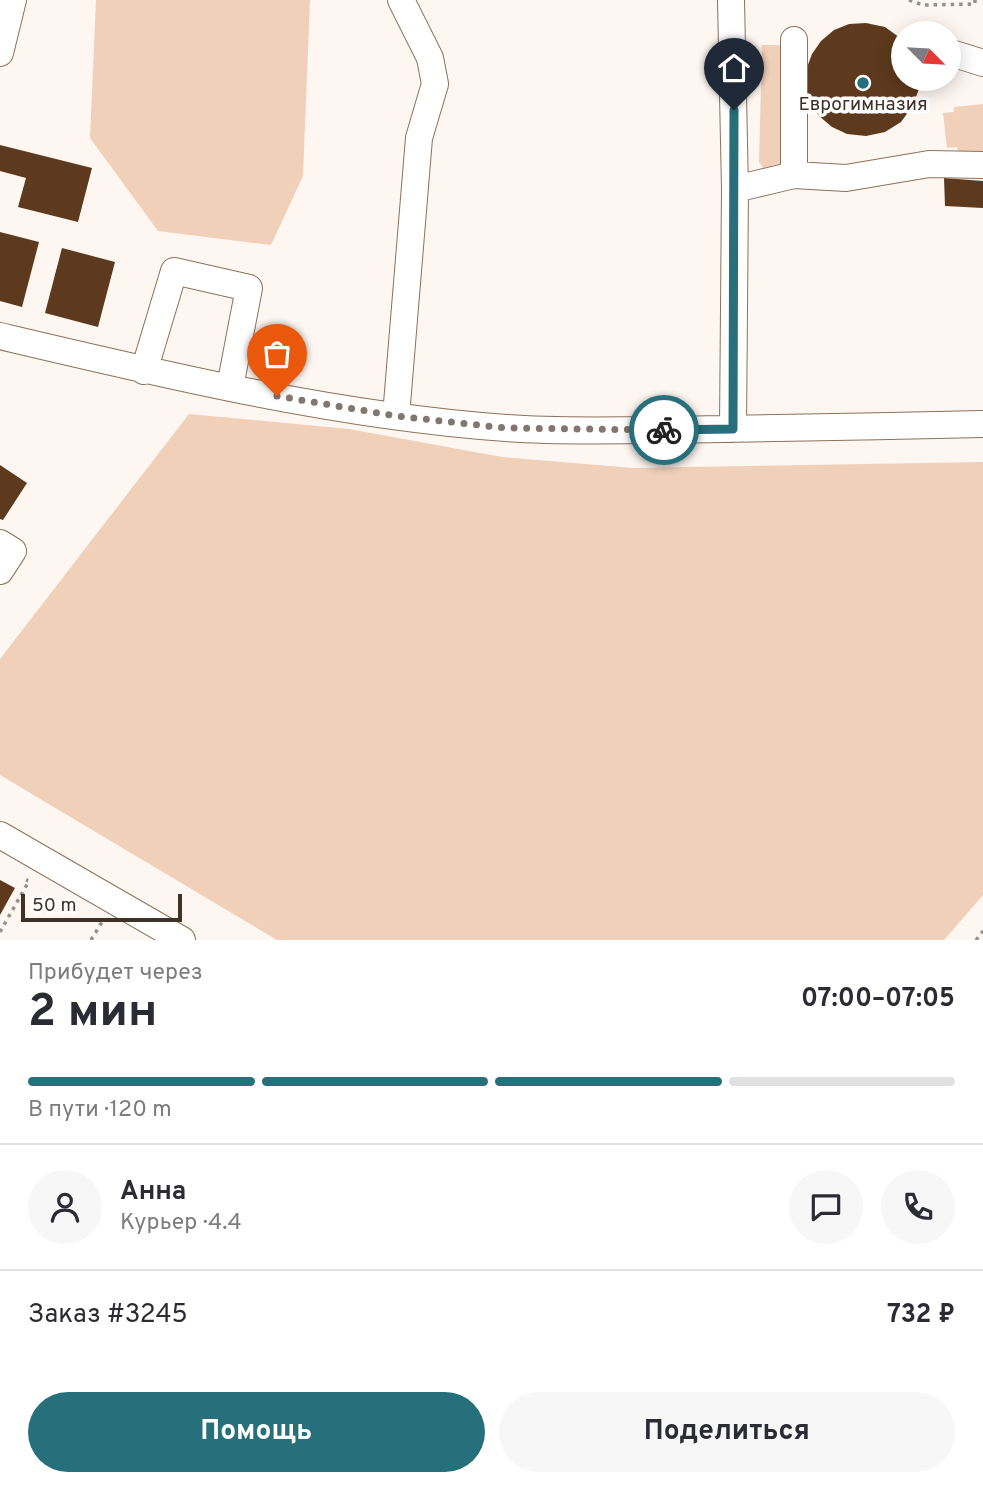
<!DOCTYPE html>
<html lang="ru">
<head>
<meta charset="utf-8">
<style>
	body { margin:0; font-family:Overpass,sans-serif; background:#f7f7f7; color:#2b2b33; height:100vh; display:flex; flex-direction:column; font-size:26px; white-space:nowrap }
	* { box-sizing:border-box; margin:0 }
	p { font-size:23px; color:#7c7c81 }
	.icon { flex:none; width:38px; height:38px; fill:none; stroke:currentColor; stroke-width:2; stroke-linecap:round; stroke-linejoin:round }
	.map { position:relative; height:940px; overflow:hidden }
	.drawer { display:flex; flex-direction:column; background:#fff; flex:1 }
	.drawer>* { flex:none }
	.needle { width:46px; rotate:114deg }
	.fabs { position:absolute; left:891px; top:21px; display:grid; gap:14px }
	.fabs a { display:grid; place-items:center; width:70px; height:70px; border-radius:50%; background:#fff; box-shadow:0 4px 18px #0003; font-size:35px }
	.scale { position:absolute; left:21px; bottom:18px; width:161px; box-sizing:border-box; padding-left:7px; border:4px solid #3f3229; border-top:0; font-size:19px; line-height:24px; white-space:nowrap; color:#3f3229; -webkit-text-stroke:5px #fff; paint-order:stroke }
	.pin { position:absolute; display:grid; place-items:center; width:60px; height:60px; color:#fff; margin:-72px -30px; border-radius:50% 50% 50% 0; rotate:-45deg; box-shadow:0 0 7px #0007 }
	.pin .icon { rotate:45deg }
	.courier { position:absolute; display:grid; place-items:center; width:70px; height:70px; margin:-35px; border:5px solid #276f7a; border-radius:50%; background:#fff; color:#222; box-shadow:0 2px 9px #0007 }
	.overview em { font-style:normal; font-weight:700 }
	.overview div { display:flex; flex-direction:column-reverse }
	.overview { display:flex; align-items:center; justify-content:space-between; height:119px; padding:0 28px }
	h1 { font-size:46px; font-weight:700; line-height:52px }
	.bar { display:grid; grid-template-columns:repeat(4,1fr); gap:10px 7px; align-content:center; height:84px; padding:0 28px }
	.bar i { height:9px; border-radius:5px; background:#e1e1e2 }
	.bar .active { background:#276f7a }
	.bar p { grid-column:span 4 }
	.line { display:flex; align-items:center; gap:18px; padding:0 28px; border-top:2px solid #e1e1e2 }
	.line div { flex:1 }
	.round { display:grid; place-items:center; flex:none; width:74px; height:74px; border-radius:37px; background:#f7f7f7 }
	.button { display:flex; gap:14px; margin-top:auto; padding:14px 28px }
	.button a { flex:1; height:80px; border-radius:42px; background:#276f7a; color:#fff; font-size:28px; font-weight:700; line-height:80px; text-align:center }
	.button a+a { background:#f7f7f7; color:#2b2b33 }
	.map>svg:first-child { display:block }
	.green { fill:#f0d0b9 }
	.building { fill:#5d3a1d }
	.lines { fill:none; stroke-linecap:round; stroke-linejoin:round }
	.minor-casing { stroke:#8e715b; stroke-width:28 }
	.path { stroke:#998f88; stroke-width:3.5; stroke-dasharray:3.5 5; stroke-linecap:butt }
	.minor { stroke:#fff; stroke-width:26 }
	.done { stroke:#82776f; stroke-width:7; stroke-dasharray:0 12.6 }
	.route { stroke:#276f7a; stroke-width:9 }
	.poi-dot { fill:#276f7a; stroke:#fff; stroke-width:2.5 }
	.labels { text-anchor:middle; dominant-baseline:central; stroke-width:7; stroke-linejoin:round; paint-order:stroke }
	.poi-label { font-size:19px; fill:#3f3229; stroke:#fff }
</style>
</head>
<body>
<div class="map">
<svg width="983" height="940" viewBox="0 0 983 940">
	<rect width="100%" height="100%" fill="#fdf6f1"/>
	<path class="green" d="M96 0H310L303 176 271 245 158 231 90 138Z
		M762 45H780V169L767 173 759 162Z
		M983 104V152L958 155 957 147 947 148 943 113 954 112V107Z
		M189 414 349 429 502 457 633 468 983 462V895L944 940H277L0 775V659Z"/>
	<path class="building" d="M866 23 885 27 903 40V79H919V89L912 107 901 122 885 132 866 136 847 134 832 127 819 116 811 103 806 87V70L812 54 821 41 834 30 849 24Z
		M0 145 92 168 78 222 18 207 26 178 0 171Z
		M944 178 983 181V208L945 206Z
		M0 232 39 242 22 307 0 301Z
		M62 248 115 262 98 327 45 313Z
		M0 465 27 483 3 520 0 519Z
		M0 880 15 888 0 915Z"/>
	<g class="lines">
		<g class="minor-casing">
			<path id="minor" d="M731 0 735 189 733 429
				M948 52 983 63
				M0 53 13 0
				M794 175 846 178 929 164 983 165
				M735 189 794 175V40
				M0 336C165 375 336 416 506 428 558 432 612 430 665 430 771 429 877 426 983 424
				M144 371 174 271 249 288 230 387
				M396 416 419 138 435 84 430 58 401 0
				M0 543 13 551 0 571
				M0 835 182 940"/>
		</g>
		<path class="path" d="M909 0 923 5 975 4V0
			M0 932 29 881 26 880
			M91 940 102 922
			M976 940 983 931"/>
		<use href="#minor" class="minor"/>
	</g>
	<g class="lines">
		<path class="done" d="M277 396 396 416 506 428 664 430"/>
		<path class="route" d="M664 430 733 429 734 110"/>
	</g>
	<circle class="poi-dot" cx="863" cy="83" r="7"/>
	<g class="labels">
		<g class="poi-label">
			<text x="863" y="105">Еврогимназия</text>
		</g>
	</g>
</svg>
<div class="fabs">
<a><svg class="needle" viewBox="-14 -14 28 28"><path d="M0-13l5 13h-10z" fill="#e53935"/><path d="M0 13l5-13h-10z" fill="#7c7c81"/></svg></a>
</div>
<div class="scale">50 m</div>
<div class="pin" style="left:277px;top:396px;background:#ea580c"><svg class="icon" aria-label="bag" viewBox="0 0 24 24"><path d="M5 8h14l-1 12H6zM9 8a3 3 0 0 1 6 0"/></svg></div>
<div class="pin" style="left:734px;top:110px;background:#1f2937"><svg class="icon" aria-label="home" viewBox="0 0 24 24"><path d="M3 11l9-7 9 7M6 9v11h12V9"/></svg></div>
<div class="courier" style="left:664px;top:430px"><svg class="icon" aria-label="bike" viewBox="0 0 24 24"><circle cx="6" cy="16" r="4"/><circle cx="18" cy="16" r="4"/><path d="M6 16l4-8h5l3 8M10 8l3 8H6M13 5h3"/></svg></div>
</div>
<section class="drawer">
<div class="overview"><div><h1>2 мин</h1><p>Прибудет через</p></div><em>07:00–07:05</em></div>
<div class="bar"><i class="active"></i><i class="active"></i><i class="active"></i><i></i><p>В пути · 120 m</p></div>
<div class="line" style="height:126px"><a class="round"><svg class="icon" aria-label="person" viewBox="0 0 24 24"><circle cx="12" cy="8" r="4"/><path d="M4 21q1-7 8-7t8 7"/></svg></a><div><b>Анна</b><p>Курьер · 4.4</p></div><a class="round"><svg class="icon" aria-label="chat" viewBox="0 0 24 24"><path d="M4 5h16v11H9l-5 4z"/></svg></a><a class="round"><svg class="icon" aria-label="phone" viewBox="0 0 24 24"><path d="M5 4h4l2 5-3 2q2 4 5 5l2-3 5 2v4C11 20 4 13 5 4z"/></svg></a></div>
<div class="line" style="height:91px"><div>Заказ #3245</div><b>732 ₽</b></div>
<div class="button"><a>Помощь</a><a>Поделиться</a></div>
</section>
</body>
</html>
